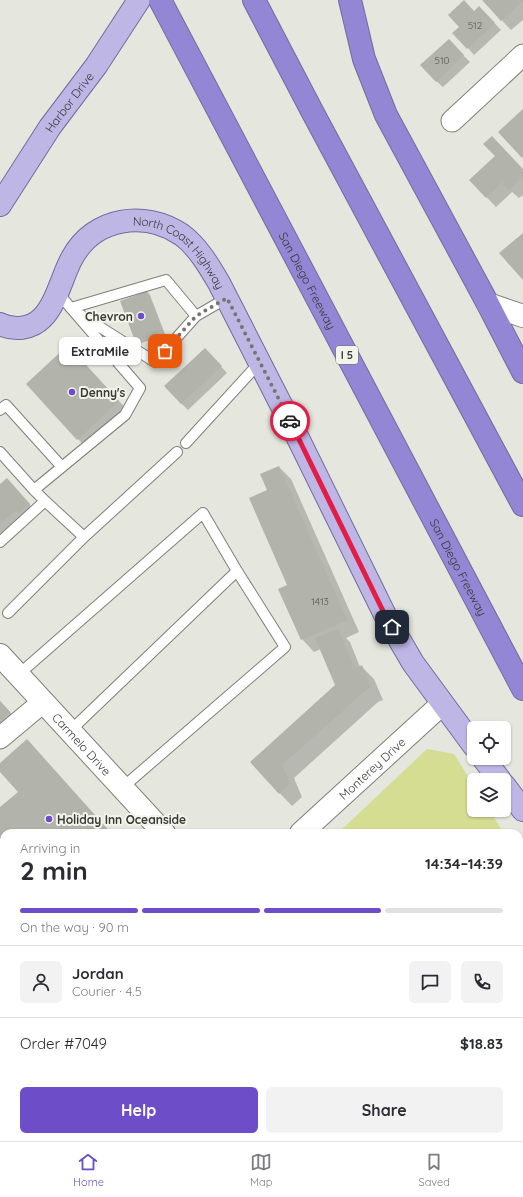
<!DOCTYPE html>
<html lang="en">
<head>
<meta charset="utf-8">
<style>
	body { margin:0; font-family:Quicksand,sans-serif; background:#f2f2f3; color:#2b2b33; height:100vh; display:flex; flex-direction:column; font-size:15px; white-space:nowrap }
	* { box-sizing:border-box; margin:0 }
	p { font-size:13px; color:#7c7c81 }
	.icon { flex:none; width:22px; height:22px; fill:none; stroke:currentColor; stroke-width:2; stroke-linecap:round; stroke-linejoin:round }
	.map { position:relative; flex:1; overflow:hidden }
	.sheet { position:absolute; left:0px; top:829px; width:523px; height:312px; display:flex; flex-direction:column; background:#fff; border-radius:12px 12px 0 0; box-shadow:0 1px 3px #0004 }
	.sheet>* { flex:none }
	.controls { position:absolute; left:467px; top:721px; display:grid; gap:8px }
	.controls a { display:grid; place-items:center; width:44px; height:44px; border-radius:6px; background:#fff; box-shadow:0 1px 3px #0004; font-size:20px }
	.pin { position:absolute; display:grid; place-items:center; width:34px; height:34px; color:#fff; margin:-17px; border-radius:8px; box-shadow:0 2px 6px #0006 }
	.courier { position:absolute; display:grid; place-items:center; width:40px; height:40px; margin:-20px; border:3px solid #e11d48; border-radius:50%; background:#fff; color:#222; box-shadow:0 1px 5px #0007 }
	.bubble { position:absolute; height:28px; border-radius:6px; background:#fff; box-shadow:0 1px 3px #0004; font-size:13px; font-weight:700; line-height:28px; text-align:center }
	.overview em { font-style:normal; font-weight:700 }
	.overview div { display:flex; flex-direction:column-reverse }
	.overview { display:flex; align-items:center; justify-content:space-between; height:68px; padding:0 20px }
	h1 { font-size:26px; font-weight:700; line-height:30px }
	.bar { display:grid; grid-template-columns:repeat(4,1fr); gap:6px 4px; align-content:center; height:48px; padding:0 20px }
	.bar i { height:5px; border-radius:3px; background:#e1e1e2 }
	.bar .selected { background:#6d4ec8 }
	.bar p { grid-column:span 4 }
	.line { display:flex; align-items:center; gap:10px; padding:0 20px; border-top:1px solid #e1e1e2 }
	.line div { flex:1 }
	.round { display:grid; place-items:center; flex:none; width:42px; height:42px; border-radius:6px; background:#f2f2f3 }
	.button { display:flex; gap:8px; margin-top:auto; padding:8px 20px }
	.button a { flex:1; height:46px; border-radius:6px; background:#6d4ec8; color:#fff; font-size:16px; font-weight:700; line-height:46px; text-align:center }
	.button a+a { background:#f2f2f3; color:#2b2b33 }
	.dock { display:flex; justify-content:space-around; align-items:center; height:56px; border-top:1px solid #e1e1e2; background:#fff; font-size:11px; color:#7c7c81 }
	.dock a { display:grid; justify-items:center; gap:2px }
	.dock .selected { color:#6d4ec8 }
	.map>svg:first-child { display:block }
	.green { fill:#d5dd92 }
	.shadow { fill:#0003 }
	.building { fill:#b2b3ab }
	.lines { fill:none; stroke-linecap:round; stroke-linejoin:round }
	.service-casing { stroke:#7f8079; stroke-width:12 }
	.minor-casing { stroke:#7f8079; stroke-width:23 }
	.tertiary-casing { stroke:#7f8079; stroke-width:24 }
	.primary-casing { stroke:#746b9d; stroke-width:24 }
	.motorway-casing { stroke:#746b9d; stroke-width:24 }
	.service { stroke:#fff; stroke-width:10 }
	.minor { stroke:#fff; stroke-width:21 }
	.tertiary { stroke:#fff; stroke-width:22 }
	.primary { stroke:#beb6e5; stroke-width:22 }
	.motorway { stroke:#9386d4; stroke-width:22 }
	.done { stroke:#757671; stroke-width:4; stroke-dasharray:0 7.2 }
	.route { stroke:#e11d48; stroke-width:5 }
	.poi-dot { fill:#6d4ec8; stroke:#f2f3eb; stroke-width:1.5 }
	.labels { text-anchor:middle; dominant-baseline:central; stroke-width:4; stroke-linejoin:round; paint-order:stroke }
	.number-label { font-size:10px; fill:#575853 }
	.shield { fill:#f2f3eb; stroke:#70716c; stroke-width:1 }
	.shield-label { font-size:11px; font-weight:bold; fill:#393936 }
	.street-label { font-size:12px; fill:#393936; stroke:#f2f3eb }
	.poi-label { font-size:12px; font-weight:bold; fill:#393936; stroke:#f2f3eb; text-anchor:start }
</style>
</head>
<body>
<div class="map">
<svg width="523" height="1141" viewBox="0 0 523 1141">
	<rect width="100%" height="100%" fill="#e5e6de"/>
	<path class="green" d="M427 749 454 754 474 786V810H489L504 833H338Z
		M519 857 523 864V949L519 945Z
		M0 1040 4 1042V1071L0 1073Z
		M523 1099V1141H470L475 1137H519V1103Z"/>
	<path class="shadow" d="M483 0H523V20L511 30Z
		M474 12 486 14 501 30 474 55 468 48 460 27Z
		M455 47 470 62 443 87 436 81Z
		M496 156 523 170V195L519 198 512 192 496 207 470 180Z
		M147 292 150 295 165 334 139 344 136 341 121 302Z
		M211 356 227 373 188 410 181 403Z
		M80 359 131 414 90 451 78 439Z
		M279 467 291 479 359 632 346 638 350 642 360 667H362L374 679 383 700 378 702 294 778 302 797 292 806 251 763 336 686 321 649 314 652 302 639 289 586 269 490Z
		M0 485 16 489 38 514 29 522 0 538Z
		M0 701 22 725 0 745Z
		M27 740 111 833H4V897L1 899 0 898V809L19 792 0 771V764Z
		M0 920H4V989L0 987Z"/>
	<path class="building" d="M464 0 474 11 479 6 495 23 467 49 452 33 459 27 448 15Z
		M482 0H523V1L501 21Z
		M449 39 464 55 436 82 420 65Z
		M523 109V157L522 158 498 132Z
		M492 136 523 169V176L509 190 502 182 486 198 469 180 495 156 483 144Z
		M523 233V280L499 253Z
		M147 291 163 331 135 341 120 301Z
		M68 345 119 401 77 440 26 384Z
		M205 348 222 366 181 404 164 386Z
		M279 466 347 620 301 640 278 589 287 585 249 498 267 490 260 474Z
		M7 478 30 504 19 513 16 510 0 524V484Z
		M338 629 355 669 362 665 371 687 366 690 282 765 290 784 279 794 250 762 335 685 315 638Z
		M0 701 10 712 0 722Z
		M27 739 111 833H55L53 831 50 833H4V874L0 877V807L18 792 0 772V763Z
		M0 919H4V970H0Z"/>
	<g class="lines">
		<g class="service-casing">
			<path id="service" d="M71 308 166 280 196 316 227 298
				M81 315 155 362 196 316
				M0 410 6 405 62 467
				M186 443 260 362
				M0 452 34 490
				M45 501 84 537 177 452
				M0 542 45 501 34 490 125 415 140 388 57 292
				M8 613 84 537
				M18 675 203 513 237 571 285 647 122 788
				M70 731 237 571
				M322 1137V1141
				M402 1137V1141"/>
		</g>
		<g class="minor-casing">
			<path id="minor" d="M452 121 523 55
				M0 738 43 702
				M0 1125 4 1126"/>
		</g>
		<g class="tertiary-casing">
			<g id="tertiary">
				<path d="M488 304 523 316"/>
				<path id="s1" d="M0 655 164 833"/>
				<path id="s2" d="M301 833 442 704"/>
				<path d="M519 977 523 985"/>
				<path d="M519 1071 523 1065"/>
			</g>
		</g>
		<g class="primary-casing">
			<g id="primary">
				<path id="s3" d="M0 205 50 127 96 66 139 0"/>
				<path id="s4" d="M0 324C14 331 31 329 42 318 57 303 62 276 72 258 94 217 145 210 182 235 198 247 209 266 219 283L294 430 385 615 413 663 474 746"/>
				<path d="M483 758 500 780"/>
				<path d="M504 785 523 810"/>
			</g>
		</g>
		<g class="motorway-casing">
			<g id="motorway">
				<path id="s5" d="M160 0 523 689"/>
				<path d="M254 0 313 113 523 505"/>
				<path d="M350 0 364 59 386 115 488 304 523 372"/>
			</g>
		</g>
		<use href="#service" class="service"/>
		<use href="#minor" class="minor"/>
		<use href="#tertiary" class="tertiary"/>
		<use href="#primary" class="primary"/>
		<use href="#motorway" class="motorway"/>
	</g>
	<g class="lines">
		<path class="done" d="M165 351 196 316 227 298 290 421"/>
		<path class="route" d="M290 421 385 615 392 627"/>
	</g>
	<g class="poi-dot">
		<circle cx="141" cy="316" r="4"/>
		<circle cx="72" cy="392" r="4"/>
		<circle cx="49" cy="819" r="4"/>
	</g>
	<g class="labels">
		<g class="number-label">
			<text x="475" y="25">512</text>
			<text x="442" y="60">510</text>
			<text x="320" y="601">1413</text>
		</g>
		<rect class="shield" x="336" y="346" width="22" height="18" rx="3"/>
		<g class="shield-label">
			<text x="347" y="355">I 5</text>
		</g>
		<g class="street-label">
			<text stroke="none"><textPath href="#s3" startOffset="124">Harbor Drive</textPath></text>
			<text stroke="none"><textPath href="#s4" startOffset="247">North Coast Highway</textPath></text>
			<text stroke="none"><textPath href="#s5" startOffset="317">San Diego Freeway</textPath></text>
			<text stroke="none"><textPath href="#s5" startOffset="641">San Diego Freeway</textPath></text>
			<text stroke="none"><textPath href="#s1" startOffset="121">Carmelo Drive</textPath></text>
			<text stroke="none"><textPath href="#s2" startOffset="96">Monterey Drive</textPath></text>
		</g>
		<g class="poi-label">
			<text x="133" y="316" text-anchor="end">Chevron</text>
			<text x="80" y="392">Denny's</text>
			<text x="57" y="819">Holiday Inn Oceanside</text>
		</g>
	</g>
</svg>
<div class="controls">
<a><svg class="icon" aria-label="locate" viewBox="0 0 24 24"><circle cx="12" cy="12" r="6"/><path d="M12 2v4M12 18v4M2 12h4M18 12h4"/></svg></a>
<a><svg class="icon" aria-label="layers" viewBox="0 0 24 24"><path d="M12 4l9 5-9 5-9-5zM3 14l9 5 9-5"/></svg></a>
</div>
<div class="pin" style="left:165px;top:351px;background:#ea580c"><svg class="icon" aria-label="bag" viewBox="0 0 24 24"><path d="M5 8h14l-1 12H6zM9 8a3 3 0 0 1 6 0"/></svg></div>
<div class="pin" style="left:392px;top:627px;background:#1f2937"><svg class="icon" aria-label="home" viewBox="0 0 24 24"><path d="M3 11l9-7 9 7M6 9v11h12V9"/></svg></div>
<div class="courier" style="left:290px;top:421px"><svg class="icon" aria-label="car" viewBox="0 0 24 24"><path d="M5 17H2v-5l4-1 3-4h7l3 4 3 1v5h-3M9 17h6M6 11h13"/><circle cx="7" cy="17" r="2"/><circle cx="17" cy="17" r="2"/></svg></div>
<div class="bubble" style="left:59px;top:337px;width:82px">ExtraMile</div>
<section class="sheet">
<div class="overview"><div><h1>2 min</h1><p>Arriving in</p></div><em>14:34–14:39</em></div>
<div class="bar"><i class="selected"></i><i class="selected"></i><i class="selected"></i><i></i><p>On the way · 90 m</p></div>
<div class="line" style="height:72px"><a class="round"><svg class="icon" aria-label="person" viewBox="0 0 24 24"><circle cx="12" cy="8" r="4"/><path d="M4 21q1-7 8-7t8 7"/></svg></a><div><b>Jordan</b><p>Courier · 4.5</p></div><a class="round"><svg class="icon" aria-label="chat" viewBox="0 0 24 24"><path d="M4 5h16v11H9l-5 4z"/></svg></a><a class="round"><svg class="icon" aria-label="phone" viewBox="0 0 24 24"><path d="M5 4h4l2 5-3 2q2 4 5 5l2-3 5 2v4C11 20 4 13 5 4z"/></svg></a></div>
<div class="line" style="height:52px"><div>Order #7049</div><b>$18.83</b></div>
<div class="button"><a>Help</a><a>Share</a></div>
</section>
</div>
<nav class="dock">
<a class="selected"><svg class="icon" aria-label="home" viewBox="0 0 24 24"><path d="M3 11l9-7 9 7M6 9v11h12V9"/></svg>Home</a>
<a><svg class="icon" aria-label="map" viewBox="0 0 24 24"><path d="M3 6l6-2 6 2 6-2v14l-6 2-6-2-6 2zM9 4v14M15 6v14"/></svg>Map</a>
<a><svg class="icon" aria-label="saved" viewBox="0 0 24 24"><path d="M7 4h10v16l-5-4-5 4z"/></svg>Saved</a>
</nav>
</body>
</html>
